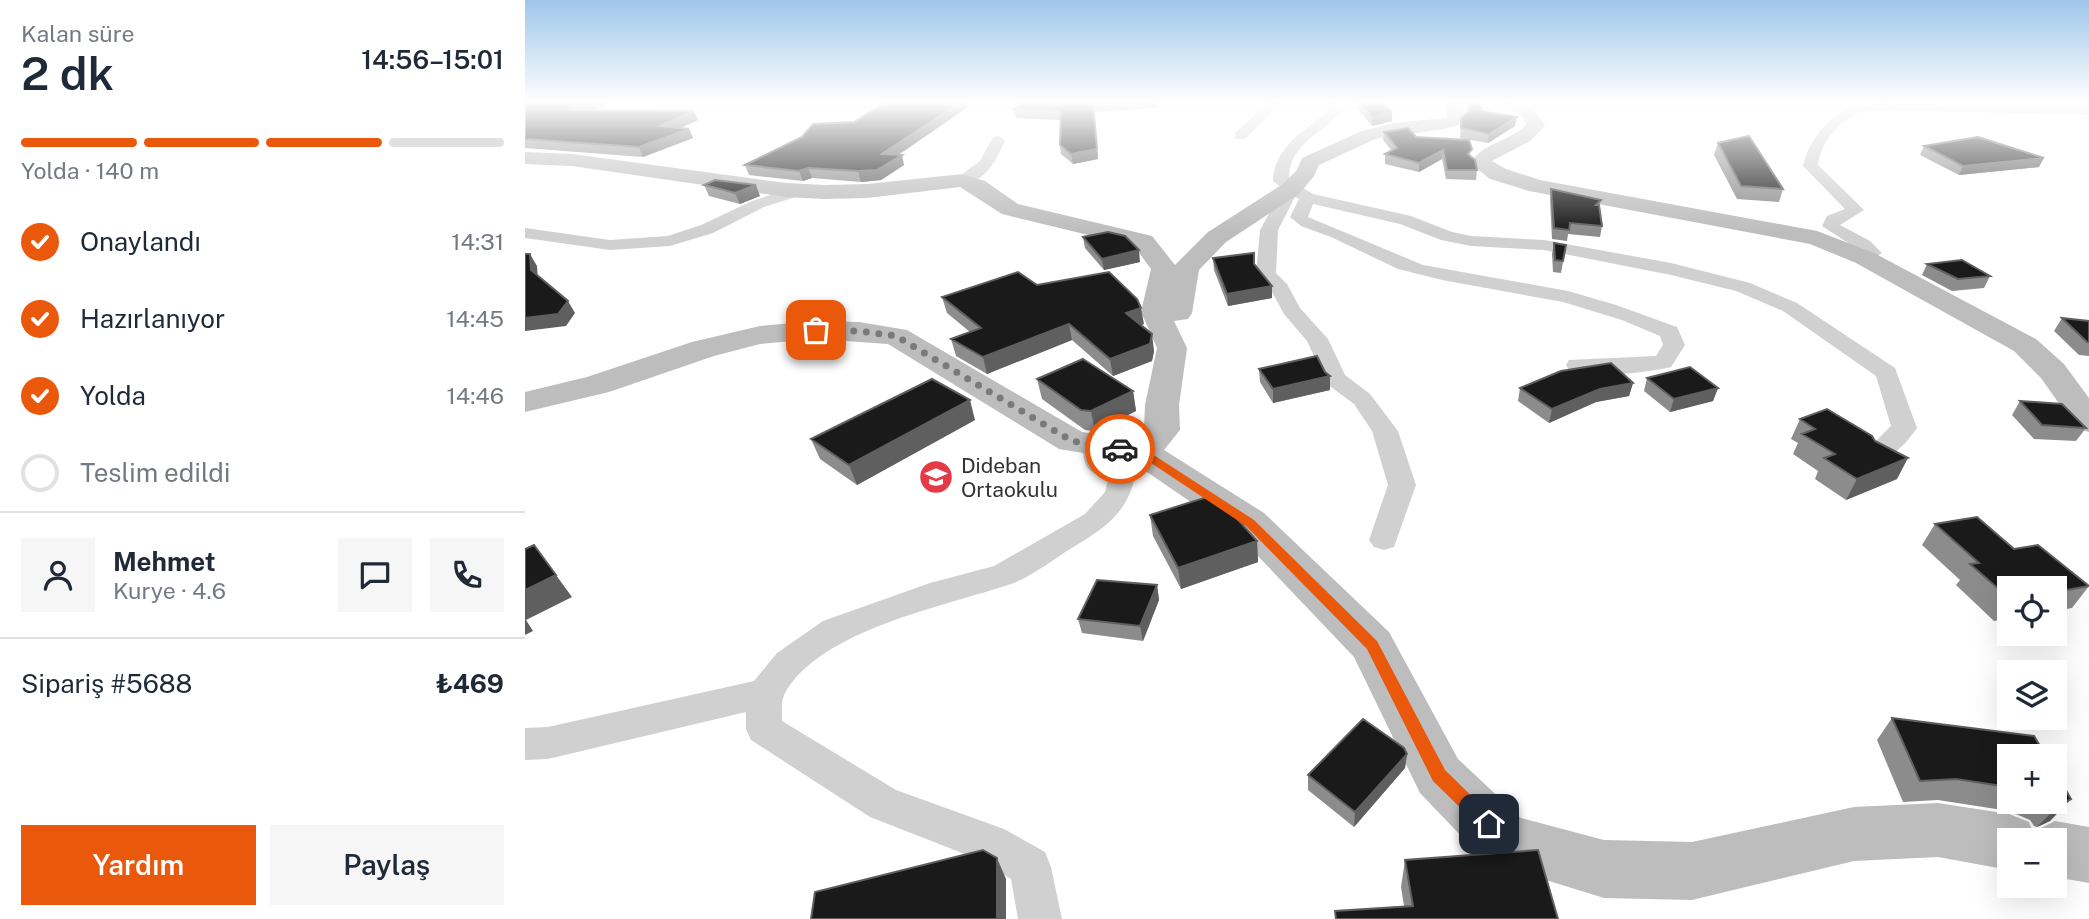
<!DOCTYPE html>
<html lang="tr">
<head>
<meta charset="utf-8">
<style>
	body { margin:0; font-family:"Public Sans",sans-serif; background:#f6f6f7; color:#1f2937; height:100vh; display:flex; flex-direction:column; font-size:26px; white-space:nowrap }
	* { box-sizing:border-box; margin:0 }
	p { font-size:23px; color:#747a83 }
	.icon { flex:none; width:38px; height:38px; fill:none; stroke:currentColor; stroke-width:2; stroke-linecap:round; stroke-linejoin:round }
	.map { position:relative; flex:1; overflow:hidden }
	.details { display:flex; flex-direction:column; background:#fff; width:525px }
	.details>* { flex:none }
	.tools { position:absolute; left:1472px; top:576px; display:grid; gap:14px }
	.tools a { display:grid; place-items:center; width:70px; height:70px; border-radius:0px; background:#fff; box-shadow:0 7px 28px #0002; font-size:35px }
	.pin { position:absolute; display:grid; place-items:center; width:60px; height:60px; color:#fff; margin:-30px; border-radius:14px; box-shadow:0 4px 10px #0006 }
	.courier { position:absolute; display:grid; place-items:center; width:70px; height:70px; margin:-35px; border:5px solid #ea580c; border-radius:50%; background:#fff; color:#222; box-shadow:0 2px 9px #0007 }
	.head em { font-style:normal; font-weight:600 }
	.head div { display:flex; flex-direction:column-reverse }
	.head { display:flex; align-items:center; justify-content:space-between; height:119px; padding:0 21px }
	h1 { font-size:46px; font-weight:600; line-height:52px }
	.bar { display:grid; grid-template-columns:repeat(4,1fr); gap:10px 7px; align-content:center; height:84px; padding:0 21px }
	.bar i { height:9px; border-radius:5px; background:#e0e1e3 }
	.bar .current { background:#ea580c }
	.bar p { grid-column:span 4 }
	.line { display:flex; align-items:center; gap:18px; padding:0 21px; border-top:2px solid #e0e1e3 }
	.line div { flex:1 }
	.round { display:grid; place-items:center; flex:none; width:74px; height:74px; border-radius:0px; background:#f6f6f7 }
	ol { padding:0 21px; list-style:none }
	li { display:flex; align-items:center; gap:21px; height:77px }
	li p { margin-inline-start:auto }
	li .icon { padding:7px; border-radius:50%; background:#ea580c; color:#fff; stroke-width:4 }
	li:last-child { color:#747a83 }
	li i { width:38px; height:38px; border:4px solid #e0e1e3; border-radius:50% }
	.cta { display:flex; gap:14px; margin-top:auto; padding:14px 21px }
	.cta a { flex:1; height:80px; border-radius:0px; background:#ea580c; color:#fff; font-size:28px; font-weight:600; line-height:80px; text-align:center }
	.cta a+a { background:#f6f6f7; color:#1f2937 }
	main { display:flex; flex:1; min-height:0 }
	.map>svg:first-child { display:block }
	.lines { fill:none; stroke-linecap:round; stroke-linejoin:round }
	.street { fill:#d0d0d0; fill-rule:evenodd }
	.secondary { fill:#bdbdbd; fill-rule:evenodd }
	.wall { fill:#8c8c8c }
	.shaded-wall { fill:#5f5f5f }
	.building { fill:#1a1a1a; stroke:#5f5f5f; stroke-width:2 }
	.route { fill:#ea580c }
	.done { stroke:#7a7a7a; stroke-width:7; stroke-dasharray:0 12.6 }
	.labels { text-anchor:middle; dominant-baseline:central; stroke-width:7; stroke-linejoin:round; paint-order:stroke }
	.poi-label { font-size:21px; fill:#333; stroke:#fff; text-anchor:start }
</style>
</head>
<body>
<main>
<section class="details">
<div class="head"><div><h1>2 dk</h1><p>Kalan süre</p></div><em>14:56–15:01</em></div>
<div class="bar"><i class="current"></i><i class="current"></i><i class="current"></i><i></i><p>Yolda · 140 m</p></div>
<ol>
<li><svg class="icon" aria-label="check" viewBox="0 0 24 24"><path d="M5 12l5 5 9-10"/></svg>Onaylandı<p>14:31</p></li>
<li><svg class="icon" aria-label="check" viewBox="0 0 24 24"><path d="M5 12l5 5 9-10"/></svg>Hazırlanıyor<p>14:45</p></li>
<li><svg class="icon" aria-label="check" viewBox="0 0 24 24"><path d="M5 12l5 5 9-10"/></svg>Yolda<p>14:46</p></li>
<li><i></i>Teslim edildi</li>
</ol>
<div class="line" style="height:126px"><a class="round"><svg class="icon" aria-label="person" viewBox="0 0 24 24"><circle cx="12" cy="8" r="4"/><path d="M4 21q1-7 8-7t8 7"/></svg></a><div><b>Mehmet</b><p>Kurye · 4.6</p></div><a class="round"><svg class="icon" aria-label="chat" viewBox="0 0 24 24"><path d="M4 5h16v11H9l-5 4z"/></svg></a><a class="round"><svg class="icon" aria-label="phone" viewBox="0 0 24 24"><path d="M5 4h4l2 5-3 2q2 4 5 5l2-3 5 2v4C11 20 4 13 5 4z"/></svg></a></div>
<div class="line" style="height:91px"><div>Sipariş #5688</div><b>₺469</b></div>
<div class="cta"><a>Yardım</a><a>Paylaş</a></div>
</section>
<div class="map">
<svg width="1564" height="919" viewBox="0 0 1564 919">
	<rect width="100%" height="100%" fill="#fff"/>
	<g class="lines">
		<path class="street" d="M743 103H755L720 139H710V133Z
			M798 103H811L817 111C798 133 763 145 764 179L788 194 886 216 927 232 946 236 1019 240 1146 263 1225 283 1272 303 1370 368 1392 428C1381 444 1362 465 1342 460L1338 454 1366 426 1351 376 1258 311 1211 291 1146 275 1019 250 946 246 916 240 875 224 788 204 783 217 898 265 1043 291 1091 305 1152 327 1160 345 1146 367C1116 374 1074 377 1044 370L1041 365 1044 360 1131 356 1138 345 1135 336 1097 320 1038 302 917 280 873 269 806 237 776 226 765 217 774 199 770 197 753 230 751 273 762 284 775 308 803 339 820 375 845 394 873 431 891 485 869 547 859 550 849 547 844 540 863 485 847 431 829 404 802 384 782 341 759 314 746 290 731 274 735 230 758 189 748 181C749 147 780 130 804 111Z
			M1358 103 1564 107V115L1364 110C1354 111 1340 110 1331 114 1311 125 1296 143 1293 165L1339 210 1315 225 1345 241 1357 253 1340 264 1331 258 1337 252 1297 226 1302 216 1320 209 1278 166C1283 142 1302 118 1325 107 1334 103 1348 104 1358 103Z
			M473 136 480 140C473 159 456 189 432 183L429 180 455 161 468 137Z
			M274 186 280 188 282 191 280 194 239 207 188 233 145 246 85 250 0 238V228L85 240 143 236 176 225 227 201Z
			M570 437 579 440 585 461 607 470 610 476C603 512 580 528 550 546 530 558 508 576 486 584 421 606 293 630 259 695 256 702 257 713 257 721L371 790 479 829 520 852 526 867 537 919H493L486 879 450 858 345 817 226 740 221 729V712L23 759 0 760V728L23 727 229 681 252 653 298 621 405 583 469 566 560 514 580 492 583 480C561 470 560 469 557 445L561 440Z"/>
		<path class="secondary" d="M920 103H938L940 120 937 124 919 129 850 139 794 165 789 176 774 194 701 242 674 270 667 313 663 319 649 321 662 348 654 405 655 430 639 450 739 513 864 632 933 759 996 818 1079 840 1167 842 1329 807 1413 803 1484 814 1504 822 1508 832 1530 821 1564 827V883L1530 877V840H1484V870L1413 857 1329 861 1167 900 1079 898 960 861 895 793 829 657 711 533 606 461 534 449 363 344 291 339 235 344 189 356 84 392 0 412V392L62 377 167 342 235 326 291 321 334 322 382 330 557 432 608 440 619 428 620 405 632 348 616 312 626 269 609 246 477 214 435 187 342 198 299 199 262 197 47 166 0 164V152L47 154 262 183 299 185 342 184 437 174 460 181 493 204 627 236 650 265 683 232 758 184 772 170 777 158 837 131 869 123 919 118 922 117Z
			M973 103C998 103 1008 103 1020 126L1005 141 967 161 981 169 1015 180 1292 231 1349 253 1511 339 1539 364 1564 398V432L1552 429 1516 378 1489 351 1331 263 1285 244 1004 191 965 179 945 163C959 142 984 142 1001 125L998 117Z"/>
	</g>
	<path class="wall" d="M0 103H86L69 110 169 111 173 120 156 128 164 129 168 138 118 157 0 148Z
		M497 103H633V108L569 112 573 159 548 164 536 154 535 145V120L491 118 489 109Z
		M832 103H859L867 121 847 126 832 108Z
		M942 103H956L957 111 990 126 963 143 935 138 936 118 942 112Z
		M443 107 373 155 379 165 356 180 336 182 287 178 278 181 224 175 220 165 329 122Z
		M859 132 891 137 946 156 952 170 951 180 921 179 917 159 894 172 860 164V154L867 151 858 140Z
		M1193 143 1258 189 1254 202 1212 199 1189 155Z
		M1399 146 1514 167 1434 175 1395 155Z
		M179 185 235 196 215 204 184 196Z
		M1026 189 1076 200 1074 207 1077 226 1075 237 1043 234 1042 241 1027 239 1025 200Z
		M558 237 615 262 579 270 560 248Z
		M1029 243 1041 245 1036 273 1028 272 1027 254Z
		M688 258 747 286V298L703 306 689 270Z
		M1402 264 1465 276 1459 288 1427 291 1397 275Z
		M417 297 619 324 616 325 629 351 627 361 588 376 547 340 462 374 431 356 426 339 445 332 422 313Z
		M1537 318 1564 321V356L1554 355 1529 331Z
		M734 369 800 372 805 376V390L748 403 735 382Z
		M1122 378 1193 388 1188 401 1145 412 1119 391Z
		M512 379 608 391 611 411 570 431 560 430 517 399Z
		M1108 383 1104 396 1071 402 1024 423 993 401 995 388Z
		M1495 401 1561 428 1551 441 1509 439 1487 415Z
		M1275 419 1372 479 1321 500 1290 479 1293 471 1268 454 1273 443 1266 439Z
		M450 420 332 485 295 459 286 439Z
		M625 515 732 541 733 562 656 589 628 536Z
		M1410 524 1489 549 1564 586 1547 608 1530 611V588H1484V619L1469 621 1431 585 1435 580 1397 545Z
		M632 585 634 600 618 641 557 633 553 619Z
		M1367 718 1484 756V802H1530L1546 799 1525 821 1512 827 1509 826 1505 820 1484 811 1413 800 1378 802 1352 740Z
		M882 754 880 768 829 827 783 790V775Z
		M880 860 1033 919H810V911L879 906 876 887Z"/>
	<path class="shaded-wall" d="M61 103H86L48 119 44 110Z
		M434 103H442L443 107 360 164 357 154Z
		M568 103 573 159 548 164 546 154Z
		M169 111 173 120 139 135 135 126Z
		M867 112V121L847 126V117Z
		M992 117 990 126 963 143 964 134Z
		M164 129 168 138 118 157 114 147Z
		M918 150 917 159 894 172V163Z
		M377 155 379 165 356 180 336 182 333 171Z
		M1519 158 1514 167 1434 175 1438 166Z
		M283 168 287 178 278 181 274 171Z
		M231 185 235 196 215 204 210 193Z
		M614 250 615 262 579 270 577 259Z
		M5 254 12 266 13 281 6 270Z
		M747 286V298L703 306 702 294Z
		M43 301 50 313 41 326 0 331V318Z
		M616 308 619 324 603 329 601 313Z
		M544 324 547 340 462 374 458 357Z
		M627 334 629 351 627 361 588 376 585 359Z
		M805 376V390L748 403V389Z
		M1108 383 1104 396 1071 402 1024 423 1027 409 1075 389Z
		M1193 388 1188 401 1145 412 1149 399Z
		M608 391 611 411 570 431 566 411Z
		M445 400 450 420 332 485 324 465Z
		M1383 458 1372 479 1321 500 1332 479Z
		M732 541 733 562 656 589 653 568Z
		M9 545 47 597 1 620 8 631 0 635V590Z
		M632 585 634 600 618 641 615 626Z
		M882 754 880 768 829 827 830 812Z
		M1546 799 1525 821 1512 827 1533 806Z
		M472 858 481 879V919H472Z"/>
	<path class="building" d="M0 103H61L44 110 169 111 135 126 164 129 114 147 0 139Z
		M359 103H434L357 154 377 155 352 170 333 171 283 168 274 171 220 165 277 137 288 124 329 122Z
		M497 103H573H568L572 149 546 154 535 145 536 111 489 109Z
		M835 103H859L867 112 847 117Z
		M943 103H956L957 111 992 117 964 134 936 128V118L944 111Z
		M883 128 891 137 944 140 947 149 943 154 950 160 952 170H922L918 150 894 163 860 154 872 148 859 132Z
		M1224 136 1258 189 1216 186 1193 143Z
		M1453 137 1519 158 1438 166 1399 146Z
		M190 180 231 185 210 193 179 185Z
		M1026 189 1076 200 1071 205H1074L1077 226 1045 223 1044 230 1029 228Z
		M583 232 600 236 614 250 577 259 558 237Z
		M1029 243 1041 245 1038 261 1030 260Z
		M729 253V264L747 286 702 294 688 258Z
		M0 254H5L6 270 43 301 33 314 0 318Z
		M1437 260 1465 276 1433 279 1402 264Z
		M493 272 512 285 584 272 612 299 616 308 601 313 627 334 625 344 585 359 544 324 458 357 426 339 456 328 417 297Z
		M1537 318 1564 321V342H1562Z
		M792 356 800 372 805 376 748 389 734 369Z
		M558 359 608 391 566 411 556 410 512 379Z
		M1086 363 1108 383 1075 389 1027 409 995 388 1036 371Z
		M1165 367 1193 388 1149 399 1122 378Z
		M407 379 445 400 324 465 286 439Z
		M1495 401 1537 404 1561 428 1517 425Z
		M1302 409 1347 436 1350 441 1383 458 1332 479 1299 458 1310 454 1277 434 1290 429 1275 419Z
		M682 497 708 514 732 541 653 568 625 515Z
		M1452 517 1489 549 1513 545 1564 586 1530 592V588H1484V598L1445 564 1454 563 1410 524Z
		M9 545 31 575 0 590V549Z
		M572 580 632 585 615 626 553 619Z
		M1367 718 1509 736 1521 756H1484V787L1431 779 1395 781Z
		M838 719 879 748 882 754 830 812 783 775Z
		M1530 771 1546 799 1533 806 1529 805 1527 802H1530Z
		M458 850 472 858V919H286L290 892Z
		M1013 850 1033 919H811L810 911 888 906 880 860Z"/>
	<linearGradient id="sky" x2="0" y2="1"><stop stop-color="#9ec6ea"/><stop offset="0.44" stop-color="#fff"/><stop offset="1" stop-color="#fff" stop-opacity="0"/></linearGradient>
	<rect width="1564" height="232" fill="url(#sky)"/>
	<path class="route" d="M595 445 621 450 729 520 852 641 920 770 970 819 972 824 970 830 964 833 958 830 908 781 842 649 721 526 614 455 591 451 590 449Z"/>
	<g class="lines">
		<path class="done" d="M291 330 334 331 371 336 547 441 595 449"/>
	</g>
	<defs>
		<g id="school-disc" transform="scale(1.75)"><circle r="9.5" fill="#e63946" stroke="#fff"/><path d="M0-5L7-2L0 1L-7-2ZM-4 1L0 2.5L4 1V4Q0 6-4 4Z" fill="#fff"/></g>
	</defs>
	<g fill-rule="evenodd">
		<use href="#school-disc" x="411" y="477"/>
	</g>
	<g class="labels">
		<g class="poi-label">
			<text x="436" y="465">Dideban<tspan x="436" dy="24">Ortaokulu</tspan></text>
		</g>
	</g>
</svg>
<div class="tools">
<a><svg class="icon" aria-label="locate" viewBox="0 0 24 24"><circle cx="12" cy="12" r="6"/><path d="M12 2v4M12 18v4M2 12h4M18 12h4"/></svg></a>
<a><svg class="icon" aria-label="layers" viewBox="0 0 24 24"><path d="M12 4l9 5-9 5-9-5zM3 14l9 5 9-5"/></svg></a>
<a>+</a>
<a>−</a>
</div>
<div class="pin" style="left:291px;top:330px;background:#ea580c"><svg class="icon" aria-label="bag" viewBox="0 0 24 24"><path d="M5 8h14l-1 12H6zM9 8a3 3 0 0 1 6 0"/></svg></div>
<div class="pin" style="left:964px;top:824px;background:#1f2937"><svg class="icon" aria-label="home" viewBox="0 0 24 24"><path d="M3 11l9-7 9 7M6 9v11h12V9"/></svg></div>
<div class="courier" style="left:595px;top:449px"><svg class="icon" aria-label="car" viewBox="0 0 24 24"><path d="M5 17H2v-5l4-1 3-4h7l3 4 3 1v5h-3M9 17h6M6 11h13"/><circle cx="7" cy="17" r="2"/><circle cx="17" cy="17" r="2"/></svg></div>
</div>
</main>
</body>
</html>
